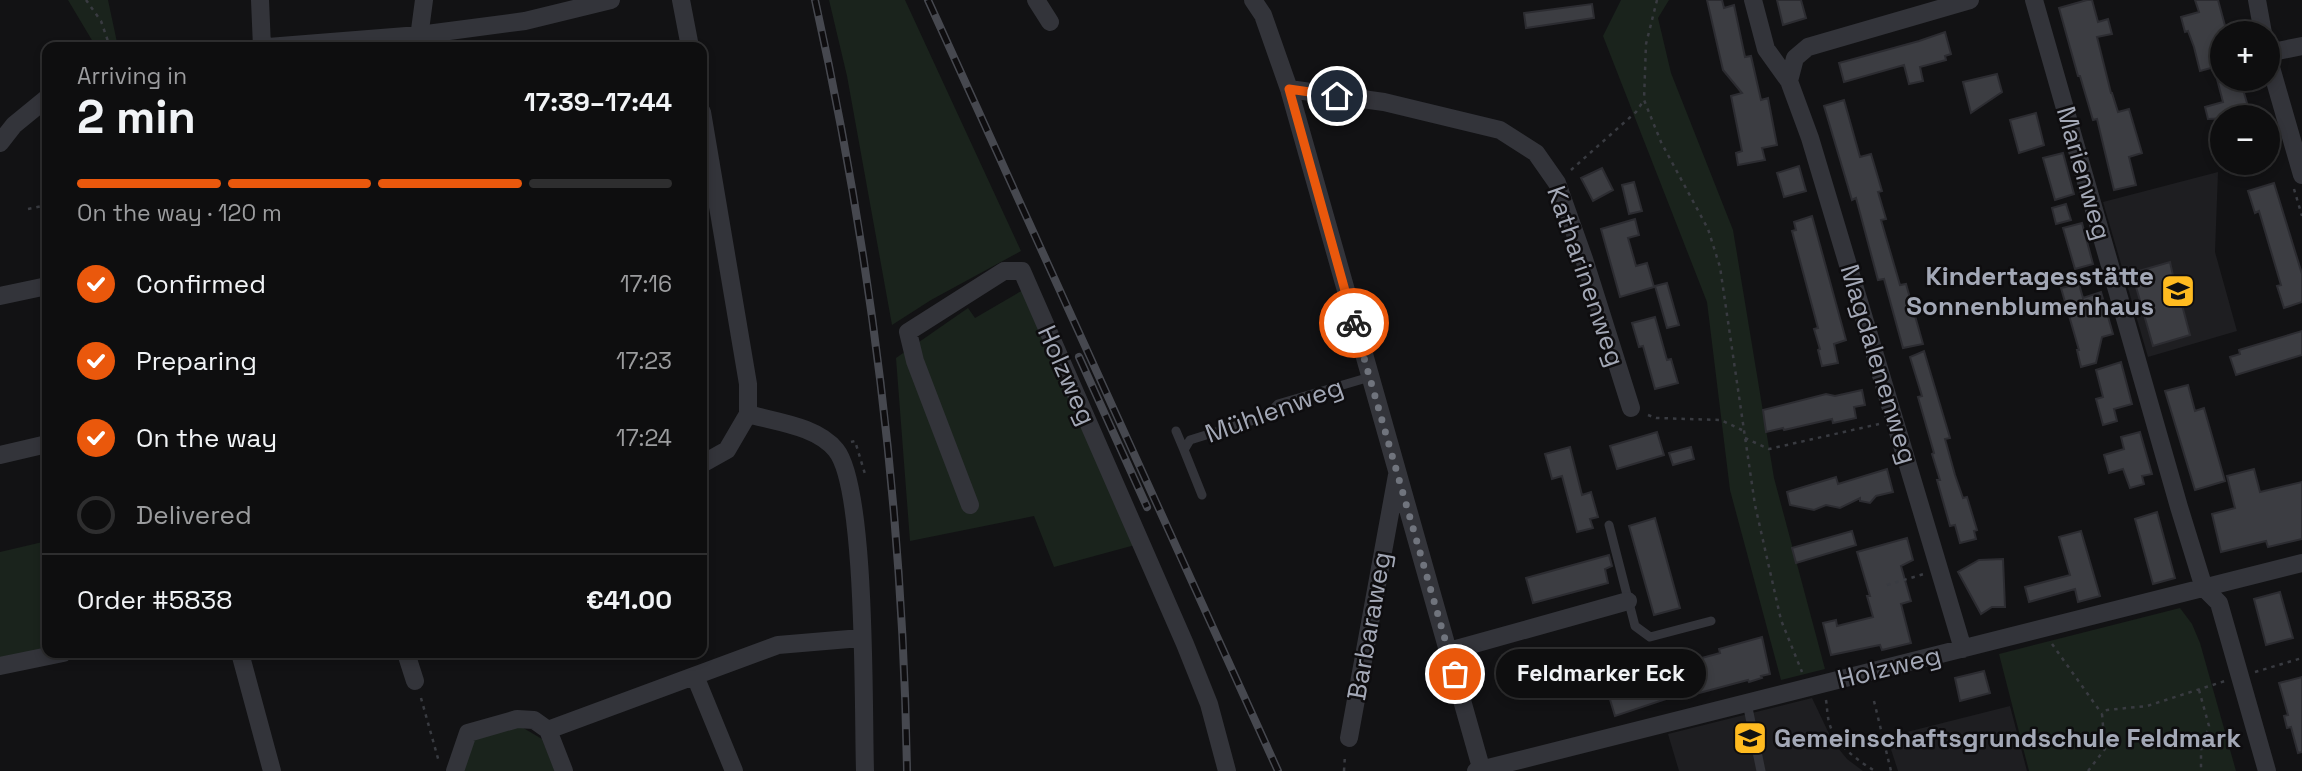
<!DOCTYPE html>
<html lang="en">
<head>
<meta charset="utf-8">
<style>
	body { margin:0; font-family:"Space Grotesk",sans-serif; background:#1c1c1d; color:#f1f3f6; height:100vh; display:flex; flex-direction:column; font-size:26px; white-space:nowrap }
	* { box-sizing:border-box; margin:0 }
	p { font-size:23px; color:#9b9c9e }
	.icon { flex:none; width:38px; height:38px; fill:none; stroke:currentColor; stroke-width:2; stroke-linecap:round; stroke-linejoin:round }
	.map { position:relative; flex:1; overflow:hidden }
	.drawer { position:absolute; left:42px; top:42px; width:665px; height:616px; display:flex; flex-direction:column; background:#0e0e0f; border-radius:14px; box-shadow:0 4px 10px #0003,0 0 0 2px #2e2e2f }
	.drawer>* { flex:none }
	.buttons { position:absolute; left:2210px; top:21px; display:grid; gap:14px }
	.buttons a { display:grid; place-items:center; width:70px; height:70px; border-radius:50%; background:#0e0e0f; box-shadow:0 4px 10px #0003,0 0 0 2px #2e2e2f; font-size:35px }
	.pin { position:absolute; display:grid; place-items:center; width:60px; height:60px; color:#fff; margin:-30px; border:4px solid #fff; border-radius:50%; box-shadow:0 2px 7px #0007 }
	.courier { position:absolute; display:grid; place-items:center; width:70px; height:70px; margin:-35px; border:5px solid #ea580c; border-radius:50%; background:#fff; color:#222; box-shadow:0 2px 9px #0007 }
	.bubble { position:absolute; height:49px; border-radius:24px; background:#0e0e0f; box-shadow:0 4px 10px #0003,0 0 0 2px #2e2e2f; font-size:23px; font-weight:700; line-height:49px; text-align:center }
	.overview em { font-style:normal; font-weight:700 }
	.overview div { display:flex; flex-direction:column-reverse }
	.overview { display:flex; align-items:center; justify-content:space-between; height:119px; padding:0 35px }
	h1 { font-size:46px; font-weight:700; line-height:52px }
	.bar { display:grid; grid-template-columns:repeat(4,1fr); gap:10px 7px; align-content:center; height:84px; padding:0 35px }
	.bar i { height:9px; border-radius:5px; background:#2e2e2f }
	.bar .active { background:#ea580c }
	.bar p { grid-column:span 4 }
	.line { display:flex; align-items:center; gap:18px; padding:0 35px; border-top:2px solid #2e2e2f }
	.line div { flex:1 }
	ol { padding:0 35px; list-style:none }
	li { display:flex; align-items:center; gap:21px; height:77px }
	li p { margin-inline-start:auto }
	li .icon { padding:7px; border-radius:50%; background:#ea580c; color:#fff; stroke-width:4 }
	li:last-child { color:#9b9c9e }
	li i { width:38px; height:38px; border:4px solid #2e2e2f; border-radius:50% }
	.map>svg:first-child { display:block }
	.built { fill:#1e1e21 }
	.green { fill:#1a231c }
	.building { fill:#3c3d42; stroke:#2c2c31; stroke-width:2 }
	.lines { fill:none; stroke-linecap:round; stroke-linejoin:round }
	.path { stroke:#393b41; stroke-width:2.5; stroke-dasharray:3.5 5; stroke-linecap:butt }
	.lane { stroke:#33343a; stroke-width:9 }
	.street { stroke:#33343a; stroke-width:18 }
	.rail-casing { stroke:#46484f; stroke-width:8 }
	.rail { stroke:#0e0d0f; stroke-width:5; stroke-dasharray:16; stroke-linecap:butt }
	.done { stroke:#70747d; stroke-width:7; stroke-dasharray:0 12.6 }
	.route { stroke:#ea580c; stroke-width:9 }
	.labels { text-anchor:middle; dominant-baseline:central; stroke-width:5; stroke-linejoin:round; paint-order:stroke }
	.street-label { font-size:26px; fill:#a3a8b6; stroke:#0e0d0f }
	.poi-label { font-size:26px; font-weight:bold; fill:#a3a8b6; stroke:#0e0d0f; text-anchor:end }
</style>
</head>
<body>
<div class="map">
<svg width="2302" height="771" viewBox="0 0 2302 771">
	<rect width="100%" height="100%" fill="#121214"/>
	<path class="built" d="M2218 172 2215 252 2237 331 2148 357 2103 202Z
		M1812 698 1833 742 1847 759 1863 771H1679L1668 734Z
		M2010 706 2027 771H1898L1887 737Z"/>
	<path class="green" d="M68 0H108L118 47H96Z
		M829 0H905L1021 251 931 300 892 325 847 76Z
		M1621 0H1669L1658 18 1671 73 1733 230 1774 478 1825 669 1781 680 1730 490 1707 302 1603 36Z
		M1023 290 1135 545 1054 567 1034 516 910 541 896 358 968 308 975 318Z
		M47 541V652L0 662V552Z
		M2180 608 2192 624 2200 643 2236 771H2029L1999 654Z
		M520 726 542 739 555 771H459L472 738Z"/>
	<path class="building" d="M1707 0H1722L1724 8 1734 5 1745 57 1751 56 1761 100 1768 98 1777 145 1762 148 1765 160 1738 165 1736 153 1742 151 1731 96 1742 93 1723 70Z
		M1777 0H1801L1806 18 1783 25Z
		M2087 0H2092L2098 22 2108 19 2112 34 2097 37 2111 93H2112L2118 112 2129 109 2142 153 2129 157 2136 185 2114 190 2097 119 2093 120 2080 76H2078L2059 8Z
		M2195 0H2218L2227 33H2222V65L2200 71 2194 47 2188 31 2185 32 2181 17 2199 12Z
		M1592 4 1594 18 1526 28 1524 13Z
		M1945 32 1951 54 1945 56 1946 60 1920 67 1923 81 1909 84 1904 65 1844 82 1839 63 1919 41Z
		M1997 74 2002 92 1971 113 1963 82Z
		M2217 79H2240L2251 117 2208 119 2205 107 2223 102Z
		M1844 100 1860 157 1871 154 1882 191 1878 192 1886 219 1881 220 1900 285 1906 284 1923 344 1903 348 1884 279 1878 280 1856 198 1852 200 1824 106Z
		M2036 113 2044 145 2019 153 2010 120Z
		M2063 153 2074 194 2055 200 2043 158Z
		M1799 166 1806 191 1784 197 1777 173Z
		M1602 168 1613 190 1593 201 1581 178Z
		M1634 182 1642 211 1629 214 1622 185Z
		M2274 183 2302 274V302L2284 308 2277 286 2281 285 2259 211 2255 213 2248 191Z
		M2066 204 2071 220 2056 224 2052 208Z
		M1812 216 1846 340 1834 344 1838 363 1822 366 1818 350 1820 349 1814 329 1818 328 1792 231 1796 230 1794 222Z
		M1635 219 1639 235 1628 238 1636 266 1647 263 1654 287 1620 297 1601 229Z
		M2082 223 2093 264 2075 269 2063 228Z
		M2170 262 2174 280 2180 279 2186 300 2181 301 2190 335 2153 346 2132 273Z
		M1667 283 1679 325 1667 328 1655 286Z
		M2079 284 2083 298 2101 292 2113 334 2102 337 2096 363 2081 367 2077 350H2079L2061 288Z
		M1655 317 1667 360 1671 359 1678 383 1655 389 1643 346 1639 347 1632 323Z
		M2302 331V355L2236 375 2230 357 2240 354 2239 350Z
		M1924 351 1950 438 1945 439 1955 475 1963 498 1967 497 1977 530 1974 531 1976 539 1960 543 1955 525 1950 526 1937 480H1940L1932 454 1934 453 1918 397 1922 396 1910 357Z
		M2121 362 2132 404 2114 409 2117 421 2103 425 2096 399 2103 397 2096 370Z
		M2188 385 2195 411 2204 408 2225 481 2195 490 2165 391Z
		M1862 390 1865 405 1854 407 1856 418 1833 423 1832 419 1784 430 1783 428 1766 432 1763 410 1826 394 1835 396Z
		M1657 432 1664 455 1617 469 1610 446Z
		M2140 432 2152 474 2142 476 2144 484 2130 488 2123 469 2109 473 2104 455 2124 449 2121 437Z
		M1570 447 1582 495 1591 492 1598 517 1590 519 1593 528 1577 532 1562 476 1552 479 1545 454Z
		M1691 447 1694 459 1673 465 1669 453Z
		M1887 469 1893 492 1876 496 1870 503 1860 501V498L1840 508 1826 505 1814 510 1790 505 1787 492 1836 477 1838 484Z
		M2254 469 2260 492 2302 482V539L2268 547 2266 541 2221 552 2212 514 2235 508 2227 476Z
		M2157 512 2175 578 2153 584 2135 519Z
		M1655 518 1680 608 1654 615 1629 526Z
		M1852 531 1856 545 1796 563 1792 548Z
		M2081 531 2100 596 2078 602 2075 589 2029 602 2025 587 2070 575 2059 537Z
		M1907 538 1913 560 1901 566 1911 601 1901 604 1911 643 1882 650 1880 645 1831 655 1823 623 1836 620 1837 626 1873 617 1867 596H1870L1857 552Z
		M1609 555 1612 566 1605 569 1608 583 1533 603 1526 578Z
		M2003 559 2005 607H1992L1981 614 1958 572 1979 560Z
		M2280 592 2293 638 2266 645 2254 599Z
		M1762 637 1770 674 1761 676 1762 678 1749 682 1748 680 1688 696 1687 692 1615 716 1605 683 1648 671 1647 667H1666L1665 662 1679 658 1680 664 1720 653 1719 649Z
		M1984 671 1990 693 1960 701 1955 678Z
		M2302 677V752L2298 753 2291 727 2287 728 2284 716 2288 715 2279 683Z"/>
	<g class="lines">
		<path class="path" d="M86 0 101 21 110 47
			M1657 0 1646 44 1644 100 1661 142 1708 229 1720 267 1755 505 1781 620 1802 672
			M1571 170 1636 112 1644 100
			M2294 189 2302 216
			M28 209 47 205
			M1648 415 1656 418 1721 420 1742 430
			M1745 438 1769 449 1879 424
			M851 442 855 441 865 474
			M1887 585 1924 574
			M2052 644 2102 714
			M2255 672 2302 658
			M2199 690 2209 726 2201 750V771
			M421 698 439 762
			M1826 700C1827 706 1827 711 1828 717 1831 741 1855 759 1875 771
			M1874 701 1891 771
			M1344 771 1345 755
			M2088 771 2105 749 2102 714 2107 710 2147 706 2225 681"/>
		<path class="lane" d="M1176 431 1184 450
			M1202 495 1184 450 1190 440 1267 416 1278 404 1370 377
			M1609 525 1635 626 1650 637 1711 621
			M1747 703 1761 771"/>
		<path class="street" d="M260 0 262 47
			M681 0 690 47
			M1036 0 1050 22
			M1253 0 1263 15 1289 89 1482 771
			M1753 0 1766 49 1789 81
			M2034 0 2179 507 2204 588 2219 603 2267 771
			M2257 0 2263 33
			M418 45 424 0
			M268 47 419 35 525 21 611 0
			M2268 53 2302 46
			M2268 57 2302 175
			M1289 89 1384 102 1500 130 1536 153 1557 183 1584 259 1631 408
			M702 112 748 384V414L727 450 702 464
			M0 143 14 125 47 98
			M0 296 47 286
			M748 414C776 422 817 426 836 450 867 488 863 712 865 771
			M0 455 47 444
			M970 505 915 361 908 332 1004 271H1022L1185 644 1209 704 1227 771
			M1963 649 1810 138 1789 81 1795 58 1808 47 1970 0
			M1449 651 1628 601
			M240 653 272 771
			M406 653 415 681
			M0 666 63 653
			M695 676 734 771
			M548 730 778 645 861 638
			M548 730 564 771
			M1349 738 1397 475
			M455 771 468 733 517 719 534 720 548 730
			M1476 771 2302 563"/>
		<g class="rail-casing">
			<path id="rail" d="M815 0C871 253 903 511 907 771
				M928 0 1278 771
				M1079 357 1147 507"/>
		</g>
		<use href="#rail" class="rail"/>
	</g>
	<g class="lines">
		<path class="done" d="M1354 323 1455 674"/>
		<path class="route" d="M1337 96 1289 89 1354 323"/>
	</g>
	<defs>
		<g id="school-square" transform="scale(1.75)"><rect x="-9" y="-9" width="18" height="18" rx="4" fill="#ffbb20" stroke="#0e0d0f"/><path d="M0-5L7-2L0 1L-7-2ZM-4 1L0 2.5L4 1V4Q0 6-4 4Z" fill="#111"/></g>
	</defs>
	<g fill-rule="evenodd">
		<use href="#school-square" x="2178" y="291"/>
		<use href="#school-square" x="1750" y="738"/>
	</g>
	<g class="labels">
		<g class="street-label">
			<text transform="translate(2084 173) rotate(74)">Marienweg</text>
			<text transform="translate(1586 276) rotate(71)">Katharinenweg</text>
			<text transform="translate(1879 364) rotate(73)">Magdalenenweg</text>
			<text transform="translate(1067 375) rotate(66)">Holzweg</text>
			<text transform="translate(1274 410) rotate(-20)">Mühlenweg</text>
			<text transform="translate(1369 626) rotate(-80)">Barbaraweg</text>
			<text transform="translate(1889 667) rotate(-14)">Holzweg</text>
		</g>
		<g class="poi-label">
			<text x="2154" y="276">Kindertagesstätte<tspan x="2154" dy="30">Sonnenblumenhaus</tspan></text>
			<text x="1774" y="738" text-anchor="start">Gemeinschaftsgrundschule Feldmark</text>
		</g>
	</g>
</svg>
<div class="buttons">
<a>+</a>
<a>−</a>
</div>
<div class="pin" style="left:1455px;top:674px;background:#ea580c"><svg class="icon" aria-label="bag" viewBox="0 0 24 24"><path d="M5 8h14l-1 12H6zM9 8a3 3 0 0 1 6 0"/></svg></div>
<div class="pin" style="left:1337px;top:96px;background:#1f2937"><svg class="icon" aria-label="home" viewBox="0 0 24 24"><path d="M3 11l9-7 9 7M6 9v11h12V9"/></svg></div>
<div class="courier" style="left:1354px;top:323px"><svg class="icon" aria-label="bike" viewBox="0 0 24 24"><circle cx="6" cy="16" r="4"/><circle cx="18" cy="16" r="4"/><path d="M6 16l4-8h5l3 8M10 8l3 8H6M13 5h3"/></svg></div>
<div class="bubble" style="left:1496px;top:649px;width:210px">Feldmarker Eck</div>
<section class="drawer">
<div class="overview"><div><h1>2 min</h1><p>Arriving in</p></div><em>17:39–17:44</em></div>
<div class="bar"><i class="active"></i><i class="active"></i><i class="active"></i><i></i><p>On the way · 120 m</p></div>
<ol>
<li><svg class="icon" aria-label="check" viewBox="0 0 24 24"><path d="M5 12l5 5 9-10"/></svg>Confirmed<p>17:16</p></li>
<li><svg class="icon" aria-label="check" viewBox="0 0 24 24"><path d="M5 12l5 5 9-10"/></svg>Preparing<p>17:23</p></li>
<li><svg class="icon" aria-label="check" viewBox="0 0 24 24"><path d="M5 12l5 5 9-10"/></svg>On the way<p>17:24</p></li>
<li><i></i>Delivered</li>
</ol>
<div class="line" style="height:91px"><div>Order #5838</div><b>€41.00</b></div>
</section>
</div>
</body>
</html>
